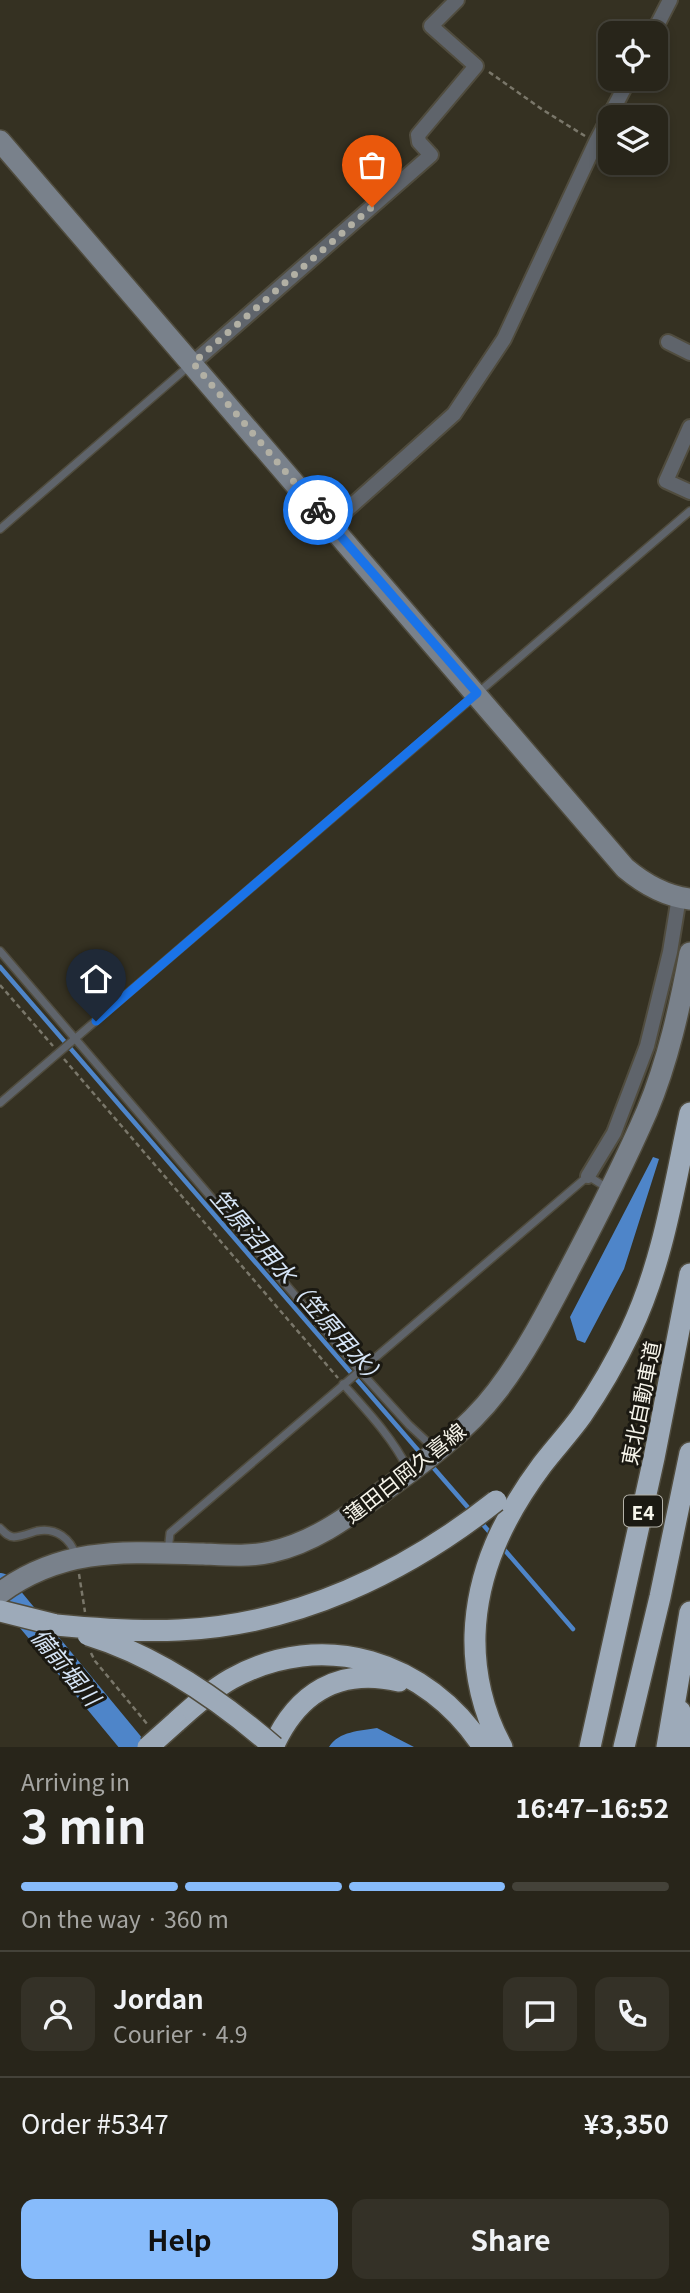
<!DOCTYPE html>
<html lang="en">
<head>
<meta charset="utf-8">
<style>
	body { margin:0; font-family:Georgia,"Noto Sans JP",serif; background:#343127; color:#f1f3f6; height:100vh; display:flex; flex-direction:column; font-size:26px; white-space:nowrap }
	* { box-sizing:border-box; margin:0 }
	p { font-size:23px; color:#a5a5a2 }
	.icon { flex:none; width:38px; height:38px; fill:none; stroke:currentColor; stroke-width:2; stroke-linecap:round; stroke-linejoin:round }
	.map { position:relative; height:1747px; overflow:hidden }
	.drawer { display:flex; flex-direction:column; background:#28251a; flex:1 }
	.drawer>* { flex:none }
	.fabs { position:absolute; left:598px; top:21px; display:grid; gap:14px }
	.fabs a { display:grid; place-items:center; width:70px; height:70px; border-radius:14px; background:#28251a; box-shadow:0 4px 10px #0003,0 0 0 2px #444239; font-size:35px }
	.pin { position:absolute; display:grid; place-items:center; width:60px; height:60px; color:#fff; margin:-72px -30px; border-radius:50% 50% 50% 0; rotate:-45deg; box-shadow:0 0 7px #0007 }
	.pin .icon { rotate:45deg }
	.courier { position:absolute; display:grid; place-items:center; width:70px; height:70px; margin:-35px; border:5px solid #1a73e8; border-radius:50%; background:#fff; color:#222; box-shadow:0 2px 9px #0007 }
	.head em { font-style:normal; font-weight:700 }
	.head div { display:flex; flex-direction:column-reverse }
	.head { display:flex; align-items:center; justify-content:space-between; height:119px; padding:0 21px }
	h1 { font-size:46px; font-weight:700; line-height:52px }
	.bar { display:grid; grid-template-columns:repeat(4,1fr); gap:10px 7px; align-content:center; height:84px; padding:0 21px }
	.bar i { height:9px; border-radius:5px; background:#444239 }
	.bar .on { background:#87bbfb }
	.bar p { grid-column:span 4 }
	.line { display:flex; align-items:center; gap:18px; padding:0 21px; border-top:2px solid #444239 }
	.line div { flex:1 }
	.round { display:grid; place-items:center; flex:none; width:74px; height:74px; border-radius:14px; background:#343127 }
	.primary-button { display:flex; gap:14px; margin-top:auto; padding:14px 21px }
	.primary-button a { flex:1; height:80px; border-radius:14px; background:#87bbfb; color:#111; font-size:28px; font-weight:700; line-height:80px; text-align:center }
	.primary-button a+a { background:#343127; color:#f1f3f6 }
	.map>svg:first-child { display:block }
	.water { fill:#4e85c9 }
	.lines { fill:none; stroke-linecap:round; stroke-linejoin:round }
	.stream { stroke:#4e85c9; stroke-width:4.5 }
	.river { stroke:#4e85c9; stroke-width:24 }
	.lane-casing { stroke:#504c3e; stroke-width:10 }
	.street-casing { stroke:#504c3e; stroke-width:18 }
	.secondary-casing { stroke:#504c3e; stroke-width:24 }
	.highway-casing { stroke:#504c3e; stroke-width:24 }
	.path { stroke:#7a776a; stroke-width:2.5; stroke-dasharray:5 3.5; stroke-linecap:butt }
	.lane { stroke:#5f646b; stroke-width:7 }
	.street { stroke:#5f646b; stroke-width:14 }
	.secondary { stroke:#79818b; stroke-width:21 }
	.highway { stroke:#9daab9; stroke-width:21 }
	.highway-bridge-casing { stroke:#504c3e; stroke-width:24; stroke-linecap:butt }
	.highway-bridge { stroke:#9daab9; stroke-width:21 }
	.done { stroke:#b2b0a4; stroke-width:7; stroke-dasharray:0 12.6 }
	.route { stroke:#1a73e8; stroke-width:9 }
	.labels { text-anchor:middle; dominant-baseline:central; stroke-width:6; stroke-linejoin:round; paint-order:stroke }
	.shield { fill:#1b1912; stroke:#b4b2a9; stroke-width:2 }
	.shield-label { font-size:19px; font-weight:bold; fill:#f6f4ea }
	.street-label { font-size:21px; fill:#f6f4ea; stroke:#1b1912 }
	.water-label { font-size:23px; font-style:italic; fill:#d6e5f7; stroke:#1b1912 }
</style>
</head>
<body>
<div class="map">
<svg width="690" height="1747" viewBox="0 0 690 1747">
	<rect width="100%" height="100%" fill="#353122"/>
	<path class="water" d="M653 1157 659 1159 624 1269 585 1343 577 1340 570 1317Z
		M377 1728 414 1747H329C339 1731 360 1731 377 1728Z"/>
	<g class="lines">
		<path class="stream" d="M0 967 423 1456
			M431 1465 471 1511
			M479 1520 492 1535
			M502 1547 573 1629"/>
		<path class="river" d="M0 1585 134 1747"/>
		<g class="lane-casing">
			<path id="lane" d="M0 529 190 365
				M0 951 359 1370 409 1425 436 1450
				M0 1103 690 511
				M343 1384C367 1411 392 1437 408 1469
				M0 1528C4 1532 8 1537 14 1537 21 1537 30 1533 37 1531 56 1527 71 1539 76 1556
				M168 1552 170 1533 588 1176 609 1189"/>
		</g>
		<g class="street-casing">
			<path id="street" d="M653 33 670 0
				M668 342 690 353
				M193 363 431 155 419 142 418 135 476 66 431 26 457 0
				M690 427 666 481 690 492
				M330 525 454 414 504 339 596 142 629 79
				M588 1176 614 1133 647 1046 670 952 679 897"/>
		</g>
		<g class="secondary-casing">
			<path id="secondary" d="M0 141 625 868C644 884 664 896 690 899
				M0 1593C64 1546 127 1552 203 1554 225 1555 250 1557 271 1552 312 1543 345 1519 378 1495 420 1465 466 1432 497 1391 526 1353 548 1310 570 1268 597 1217 624 1164 647 1111 668 1061 680 1006 690 953"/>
		</g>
		<g class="highway-casing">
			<path id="highway" d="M0 1611 56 1625
				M680 1711 686 1747
				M176 1722C193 1707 210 1691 231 1679 323 1628 427 1661 483 1747
				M273 1747C297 1693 339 1667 399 1681
				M502 1747C483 1713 474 1673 475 1635 477 1571 504 1516 542 1465 555 1448 570 1432 582 1415 600 1389 616 1361 630 1332 663 1263 674 1187 690 1113
				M590 1747 654 1458 690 1274
				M624 1747 660 1597 690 1453
				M667 1747 690 1612"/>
		</g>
		<path class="path" d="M489 72 543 110 585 136
			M0 985 53 1046
			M64 1059 338 1378
			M79 1574 85 1612
			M91 1653 95 1661 148 1725"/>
		<use href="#lane" class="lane"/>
		<use href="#street" class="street"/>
		<use href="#secondary" class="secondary"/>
		<use href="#highway" class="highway"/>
		<g class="highway-bridge-casing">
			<path id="highway-bridge" d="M56 1625C97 1629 137 1632 179 1630 296 1625 405 1573 496 1501
				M88 1635C157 1656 220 1700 274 1747
				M148 1747 176 1722"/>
		</g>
		<use href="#highway-bridge" class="highway-bridge"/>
	</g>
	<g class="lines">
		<path class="done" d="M318 510 193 363 372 207"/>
		<path class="route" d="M96 1021 477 693 318 510"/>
	</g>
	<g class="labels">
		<rect class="shield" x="624" y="1495.5" width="38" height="31" rx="5"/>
		<g class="shield-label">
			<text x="643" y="1511">E4</text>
		</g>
		<g class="street-label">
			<text transform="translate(640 1403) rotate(-79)">東北自動車道</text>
			<text transform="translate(404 1472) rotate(-38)">蓮田白岡久喜線</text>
		</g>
		<g class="water-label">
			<text transform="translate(300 1287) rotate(49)">笠原沼用水（笠原用水）</text>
			<text transform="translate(67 1666) rotate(50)">備前堀川</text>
		</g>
	</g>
</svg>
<div class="fabs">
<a><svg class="icon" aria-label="locate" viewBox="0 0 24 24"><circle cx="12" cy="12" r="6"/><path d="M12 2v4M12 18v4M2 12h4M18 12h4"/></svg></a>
<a><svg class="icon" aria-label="layers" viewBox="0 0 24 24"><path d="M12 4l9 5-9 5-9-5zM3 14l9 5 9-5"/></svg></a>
</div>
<div class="pin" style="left:372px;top:207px;background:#ea580c"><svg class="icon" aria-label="bag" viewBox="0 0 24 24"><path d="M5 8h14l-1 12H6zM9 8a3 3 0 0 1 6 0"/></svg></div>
<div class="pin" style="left:96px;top:1021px;background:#1f2937"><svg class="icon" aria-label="home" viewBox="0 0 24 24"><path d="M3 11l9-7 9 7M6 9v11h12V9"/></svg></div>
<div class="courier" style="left:318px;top:510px"><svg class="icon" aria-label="bike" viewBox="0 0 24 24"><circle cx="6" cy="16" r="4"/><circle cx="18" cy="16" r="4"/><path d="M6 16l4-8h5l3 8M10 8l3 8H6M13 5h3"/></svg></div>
</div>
<section class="drawer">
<div class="head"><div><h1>3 min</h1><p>Arriving in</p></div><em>16:47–16:52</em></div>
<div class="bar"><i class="on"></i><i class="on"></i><i class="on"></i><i></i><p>On the way · 360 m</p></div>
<div class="line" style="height:126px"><a class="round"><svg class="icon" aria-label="person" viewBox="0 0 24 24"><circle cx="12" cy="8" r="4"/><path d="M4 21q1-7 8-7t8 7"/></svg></a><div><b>Jordan</b><p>Courier · 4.9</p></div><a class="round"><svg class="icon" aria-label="chat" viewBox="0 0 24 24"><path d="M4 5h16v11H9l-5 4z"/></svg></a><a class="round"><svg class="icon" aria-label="phone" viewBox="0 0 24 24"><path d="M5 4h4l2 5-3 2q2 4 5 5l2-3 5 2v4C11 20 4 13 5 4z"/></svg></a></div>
<div class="line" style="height:91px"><div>Order #5347</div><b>¥3,350</b></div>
<div class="primary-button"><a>Help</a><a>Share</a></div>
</section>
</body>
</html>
